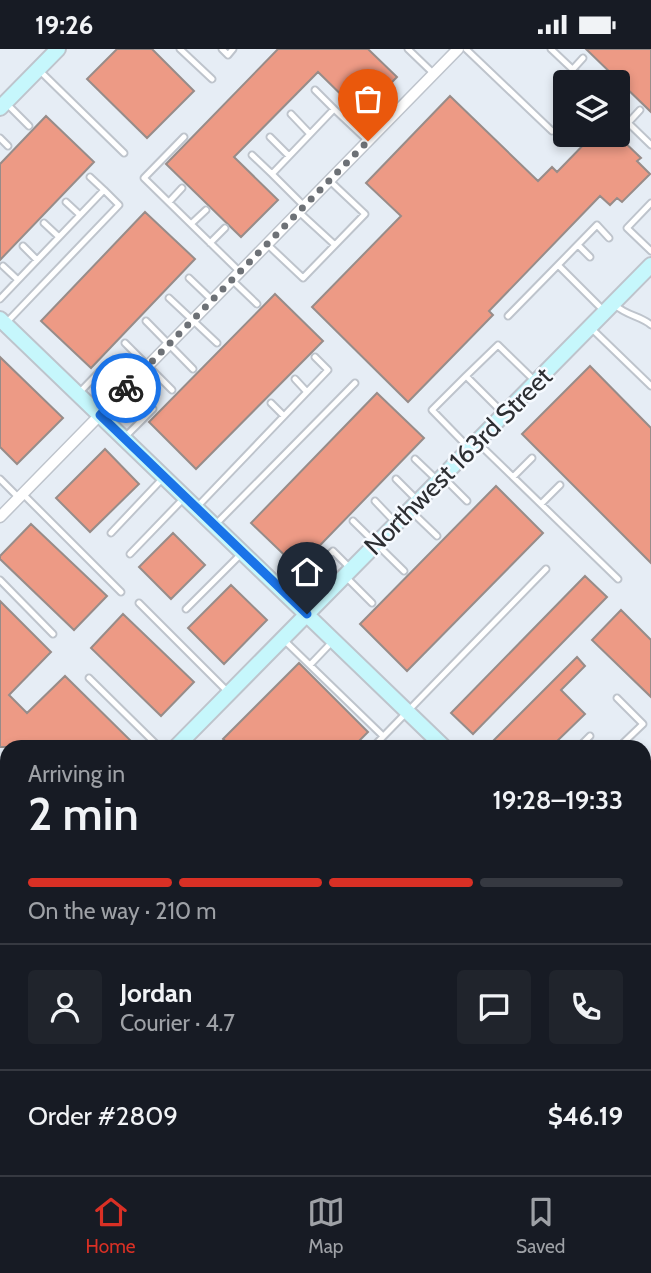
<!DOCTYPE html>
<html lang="en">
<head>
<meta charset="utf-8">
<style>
	body { margin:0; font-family:Cabin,sans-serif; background:#20242c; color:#f1f3f6; height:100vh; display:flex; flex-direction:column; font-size:26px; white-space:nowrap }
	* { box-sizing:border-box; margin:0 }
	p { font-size:23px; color:#9ea1a6 }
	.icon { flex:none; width:38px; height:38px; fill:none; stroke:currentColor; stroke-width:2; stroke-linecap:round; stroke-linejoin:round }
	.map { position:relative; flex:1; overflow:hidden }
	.details { position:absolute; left:0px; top:691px; width:651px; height:436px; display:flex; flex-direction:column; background:#171b24; border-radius:21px 21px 0 0; box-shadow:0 4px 10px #0003 }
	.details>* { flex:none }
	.tools { position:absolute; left:553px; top:21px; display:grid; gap:14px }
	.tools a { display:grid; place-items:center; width:77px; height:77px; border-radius:7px; background:#171b24; box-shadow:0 4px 10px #0003; font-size:35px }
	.pin { position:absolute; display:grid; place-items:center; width:60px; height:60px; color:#fff; margin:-72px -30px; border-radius:50% 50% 50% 0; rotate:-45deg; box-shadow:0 0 7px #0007 }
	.pin .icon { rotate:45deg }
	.courier { position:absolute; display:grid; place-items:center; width:70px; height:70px; margin:-35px; border:5px solid #1a73e8; border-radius:50%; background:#fff; color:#222; box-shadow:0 2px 9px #0007 }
	.summary em { font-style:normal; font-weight:600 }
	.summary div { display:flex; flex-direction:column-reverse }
	.summary { display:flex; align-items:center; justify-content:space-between; height:119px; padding:0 28px }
	h1 { font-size:46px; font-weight:600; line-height:52px }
	.bar { display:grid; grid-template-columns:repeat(4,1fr); gap:10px 7px; align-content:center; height:84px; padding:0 28px }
	.bar i { height:9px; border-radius:5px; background:#363941 }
	.bar .current { background:#d93025 }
	.bar p { grid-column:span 4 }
	.line { display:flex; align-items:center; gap:18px; padding:0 28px; border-top:2px solid #363941 }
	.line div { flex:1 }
	.round { display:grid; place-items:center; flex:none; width:74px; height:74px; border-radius:7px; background:#20242c }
	.status { display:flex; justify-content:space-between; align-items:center; height:49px; padding:0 35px; background:#171b24; direction:ltr }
	.status svg { height:19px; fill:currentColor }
	.dock { display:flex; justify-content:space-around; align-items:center; height:98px; border-top:2px solid #363941; background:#171b24; font-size:19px; color:#9ea1a6 }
	.dock a { display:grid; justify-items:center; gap:4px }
	.dock .current { color:#d93025 }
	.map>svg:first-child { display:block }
	.building { fill:#ed9a85; stroke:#978c89; stroke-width:2 }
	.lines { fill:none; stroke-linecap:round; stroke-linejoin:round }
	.lane-casing { stroke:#bec4cc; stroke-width:9 }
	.street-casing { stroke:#bec4cc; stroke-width:13 }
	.secondary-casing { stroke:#bec4cc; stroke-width:18 }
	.lane { stroke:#fff; stroke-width:5 }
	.street { stroke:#fff; stroke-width:10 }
	.secondary { stroke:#c6f7fc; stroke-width:14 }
	.done { stroke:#6d7176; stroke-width:7; stroke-dasharray:0 12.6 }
	.route { stroke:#1a73e8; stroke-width:9 }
	.labels { text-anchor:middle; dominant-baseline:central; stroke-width:5; stroke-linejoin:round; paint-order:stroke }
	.street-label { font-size:26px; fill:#2c2e32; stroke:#f6faff }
</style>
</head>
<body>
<div class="status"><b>19:26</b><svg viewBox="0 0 49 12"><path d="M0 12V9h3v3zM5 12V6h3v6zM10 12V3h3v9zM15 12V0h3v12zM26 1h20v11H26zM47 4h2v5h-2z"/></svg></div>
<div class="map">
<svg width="651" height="1126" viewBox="0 0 651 1126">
	<rect width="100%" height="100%" fill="#e6edf5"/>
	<path class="building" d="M117 0H152L194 42 147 89 87 30Z
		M278 0H368L397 28 361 65 318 23 234 108 278 151 241 188 166 115Z
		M586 0H651V63Z
		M450 47 538 132 552 118 557 123 593 86H617L641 109 637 112 650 125 622 153 617 149 610 156 600 147 489 262 493 266 408 353 312 258 401 167 366 134Z
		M46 67 94 113 0 211V115Z
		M145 163 195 210 91 319 41 272Z
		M275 245 323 292 196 420 149 373Z
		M0 308 63 369 17 415 0 398Z
		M590 317 651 379V514L522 385Z
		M377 344 424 389 298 519 251 474Z
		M105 400 139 435 90 483 56 449Z
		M496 437 543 484 407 622 360 575Z
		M31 475 107 547 74 581 0 510V507Z
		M173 484 205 516 171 550 139 518Z
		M585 527 607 548 473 685 451 664Z
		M231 536 267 571 224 615 188 579Z
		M0 552 51 603 9 646 27 664 65 627 131 692 126 698H0Z
		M621 561 651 591V648L592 591Z
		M123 565 194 633 161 667 91 599Z
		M577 608 585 617 561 641 585 665 551 698H487Z
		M299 614 368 683 353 698H232L223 690Z"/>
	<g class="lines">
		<g class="lane-casing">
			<path id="lane" d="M180 0 212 30
				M222 0 228 6 233 0
				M408 0 434 25
				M466 0 552 82
				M551 0 586 33
				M38 20 124 104
				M573 20 583 9
				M595 33 602 27
				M315 41 334 60
				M618 46 620 44
				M6 54 29 77
				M618 64 651 96
				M291 65 310 85
				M628 74 640 61
				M184 88 144 129 240 223
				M270 88 289 107
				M0 89 8 97
				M252 106 272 125
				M66 153 80 166
				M169 153 182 139
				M651 154 627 179 651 202
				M304 157 272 125 334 60 368 92
				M299 163 335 196
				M44 174 59 188
				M191 175 206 161
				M210 194 225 179
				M267 195 303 229 365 165 330 132
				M578 196 590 208
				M23 197 37 211
				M3 217 18 231
				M189 229 212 251
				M232 231 257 255
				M169 249 217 294
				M0 250 104 141 90 128
				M615 256C627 267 641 267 651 276
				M603 261 558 216 597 176 609 189
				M508 267 558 216
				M146 272 193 320
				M7 273 119 156 104 141
				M590 278 651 337
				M125 294 172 341
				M466 327 498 296 536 333
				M295 330 307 343
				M78 345 106 316
				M271 354 284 367
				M124 389 153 360
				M477 393 618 530
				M468 398 432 361 466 327 503 364
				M415 410 436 430
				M443 428 467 452
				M513 428 532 409
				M0 430 19 449
				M396 430 416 450
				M23 445 121 543
				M375 452 394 472
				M541 455 560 436
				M196 459 328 321 315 308
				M412 463 437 487
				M353 472 404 522
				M215 476 355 334
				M111 484 162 430
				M130 505 183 450
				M347 529 372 554
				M0 531 53 585
				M289 545 333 502 351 520
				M139 554 227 642
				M186 560 240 506
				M285 592 383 687
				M310 616 331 594
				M89 629 159 698
				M617 649 643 675 619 698
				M373 698 546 520
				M579 698 590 687
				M0 737 7 730
				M0 767 7 760
				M644 929 651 936
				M78 1120 84 1126
				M348 1120 354 1126
				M4 1126 10 1120
				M240 1126 246 1120
				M559 1126H560"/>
		</g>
		<g class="street-casing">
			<path id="street" d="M0 468 458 0"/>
		</g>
		<g class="secondary-casing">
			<path id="secondary" d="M0 59 58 0
				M0 270 444 698
				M176 698 651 216
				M0 877 7 870
				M644 892 651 899
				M0 996 7 1003
				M644 1096 651 1088
				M129 1120 136 1126
				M186 1126 192 1120
				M614 1126 620 1120"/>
		</g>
		<use href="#lane" class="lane"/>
		<use href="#street" class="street"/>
		<use href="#secondary" class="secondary"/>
	</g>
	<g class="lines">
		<path class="done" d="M126 339 368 92"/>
		<path class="route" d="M126 339 100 366 307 565"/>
	</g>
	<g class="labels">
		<g class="street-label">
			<text transform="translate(458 412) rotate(-45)">Northwest 163rd Street</text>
		</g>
	</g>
</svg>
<div class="tools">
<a><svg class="icon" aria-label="layers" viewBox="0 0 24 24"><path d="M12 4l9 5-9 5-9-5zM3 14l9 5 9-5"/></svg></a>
</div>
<div class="pin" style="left:368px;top:92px;background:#ea580c"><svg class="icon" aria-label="bag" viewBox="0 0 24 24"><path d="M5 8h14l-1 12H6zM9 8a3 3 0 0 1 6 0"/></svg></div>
<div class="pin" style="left:307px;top:565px;background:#1f2937"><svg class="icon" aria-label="home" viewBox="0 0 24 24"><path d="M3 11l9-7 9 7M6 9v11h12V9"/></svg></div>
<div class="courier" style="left:126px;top:339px"><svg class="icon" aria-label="bike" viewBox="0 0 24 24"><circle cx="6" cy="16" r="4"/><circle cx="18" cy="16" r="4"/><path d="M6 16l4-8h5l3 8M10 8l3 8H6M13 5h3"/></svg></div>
<section class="details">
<div class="summary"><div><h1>2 min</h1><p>Arriving in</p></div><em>19:28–19:33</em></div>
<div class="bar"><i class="current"></i><i class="current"></i><i class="current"></i><i></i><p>On the way · 210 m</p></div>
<div class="line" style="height:126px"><a class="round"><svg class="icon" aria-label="person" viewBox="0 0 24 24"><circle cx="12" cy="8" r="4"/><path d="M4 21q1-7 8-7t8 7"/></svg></a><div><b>Jordan</b><p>Courier · 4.7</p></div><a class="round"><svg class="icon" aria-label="chat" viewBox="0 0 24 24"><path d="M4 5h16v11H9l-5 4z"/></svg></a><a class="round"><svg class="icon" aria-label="phone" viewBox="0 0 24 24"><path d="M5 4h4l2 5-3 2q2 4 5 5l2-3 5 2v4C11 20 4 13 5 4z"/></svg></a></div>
<div class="line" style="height:91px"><div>Order #2809</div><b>$46.19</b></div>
</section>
</div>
<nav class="dock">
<a class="current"><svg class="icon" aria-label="home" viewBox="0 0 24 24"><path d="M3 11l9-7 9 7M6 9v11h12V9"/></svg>Home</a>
<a><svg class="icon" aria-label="map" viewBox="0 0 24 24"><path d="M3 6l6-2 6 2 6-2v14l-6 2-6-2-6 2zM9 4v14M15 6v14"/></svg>Map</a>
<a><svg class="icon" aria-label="saved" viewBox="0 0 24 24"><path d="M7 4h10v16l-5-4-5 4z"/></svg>Saved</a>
</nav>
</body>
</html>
